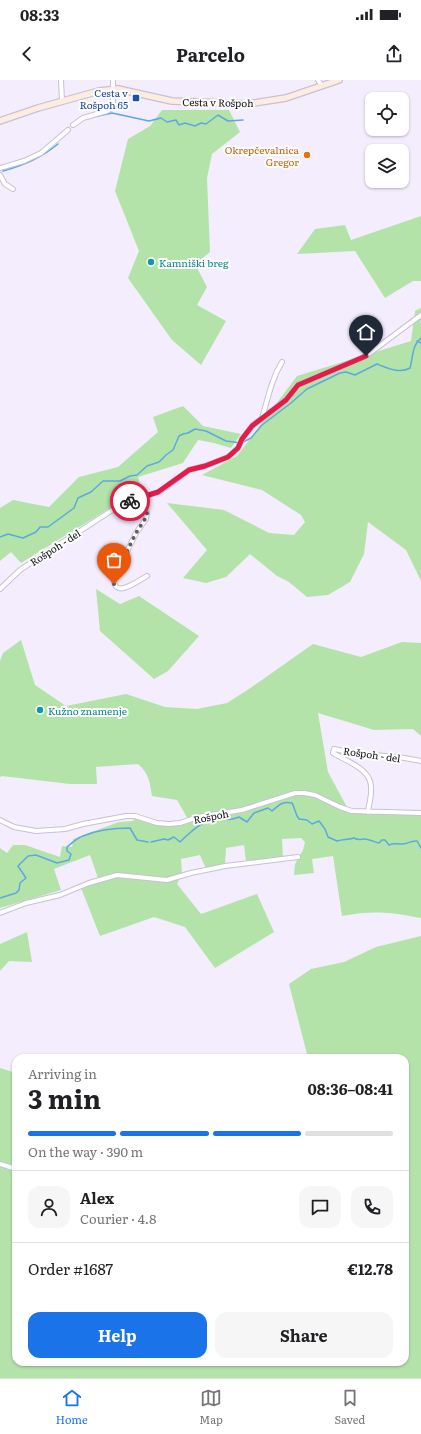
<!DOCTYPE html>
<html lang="en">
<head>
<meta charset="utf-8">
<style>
	body { margin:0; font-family:Literata,serif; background:#f6f6f6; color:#202124; height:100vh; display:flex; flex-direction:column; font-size:15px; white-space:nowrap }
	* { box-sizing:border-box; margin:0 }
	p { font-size:13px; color:#757577 }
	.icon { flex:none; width:22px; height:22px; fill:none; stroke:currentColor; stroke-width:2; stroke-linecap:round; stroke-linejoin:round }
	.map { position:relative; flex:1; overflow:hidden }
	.details { position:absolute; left:12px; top:974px; width:397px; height:312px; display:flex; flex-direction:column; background:#fff; border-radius:12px; box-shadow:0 1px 3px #0004 }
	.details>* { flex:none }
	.tools { position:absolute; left:365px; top:12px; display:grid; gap:8px }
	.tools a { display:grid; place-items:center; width:44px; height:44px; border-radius:8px; background:#fff; box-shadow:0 1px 3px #0004; font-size:20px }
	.pin { position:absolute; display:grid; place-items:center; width:34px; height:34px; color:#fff; margin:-41px -17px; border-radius:50% 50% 50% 0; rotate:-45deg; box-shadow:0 0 4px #0007 }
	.pin .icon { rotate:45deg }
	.courier { position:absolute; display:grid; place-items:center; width:40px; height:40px; margin:-20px; border:3px solid #e11d48; border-radius:50%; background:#fff; color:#222; box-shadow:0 1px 5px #0007 }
	.summary em { font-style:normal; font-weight:700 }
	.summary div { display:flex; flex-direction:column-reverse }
	.summary { display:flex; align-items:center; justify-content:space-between; height:68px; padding:0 16px }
	h1 { font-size:26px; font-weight:700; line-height:30px }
	.bar { display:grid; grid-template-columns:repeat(4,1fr); gap:6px 4px; align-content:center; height:48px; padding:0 16px }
	.bar i { height:5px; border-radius:3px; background:#e0e0e0 }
	.bar .current { background:#1a73e8 }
	.bar p { grid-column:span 4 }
	.line { display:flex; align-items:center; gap:10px; padding:0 16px; border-top:1px solid #e0e0e0 }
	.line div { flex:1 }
	.round { display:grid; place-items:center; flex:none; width:42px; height:42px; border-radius:12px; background:#f6f6f6 }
	.primary-button { display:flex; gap:8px; margin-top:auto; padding:8px 16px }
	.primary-button a { flex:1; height:46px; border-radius:12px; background:#1a73e8; color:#fff; font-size:16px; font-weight:700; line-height:46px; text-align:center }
	.primary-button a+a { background:#f6f6f6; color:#202124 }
	.status { display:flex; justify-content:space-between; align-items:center; height:28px; padding:0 20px; background:#fff; direction:ltr }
	.status svg { height:11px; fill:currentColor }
	header { display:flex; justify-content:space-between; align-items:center; height:52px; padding:0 16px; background:#fff; font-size:18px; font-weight:700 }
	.tabs { display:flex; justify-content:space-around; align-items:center; height:56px; border-top:1px solid #e0e0e0; background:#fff; font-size:11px; color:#757577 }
	.tabs a { display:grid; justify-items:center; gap:2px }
	.tabs .current { color:#1a73e8 }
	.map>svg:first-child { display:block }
	.green { fill:#b4e3aa }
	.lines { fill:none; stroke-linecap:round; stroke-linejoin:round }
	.stream { stroke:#5aaae0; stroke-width:1.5 }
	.street-casing { stroke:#c8c0d5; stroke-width:6 }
	.secondary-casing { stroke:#c8c0d5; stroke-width:8 }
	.street { stroke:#fff; stroke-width:4 }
	.secondary { stroke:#fdece0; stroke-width:5.5 }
	.done { stroke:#605d67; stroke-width:4; stroke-dasharray:0 7.2 }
	.route { stroke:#e11d48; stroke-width:5 }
	.transit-dot { fill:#1a4fb4; stroke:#fdfdfd; stroke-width:1.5 }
	.food-dot { fill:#e8710a; stroke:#fdfdfd; stroke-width:1.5 }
	.culture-dot { fill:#0f9aa8; stroke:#fdfdfd; stroke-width:1.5 }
	.labels { text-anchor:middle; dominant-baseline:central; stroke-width:4; stroke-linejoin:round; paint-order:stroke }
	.transit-label { font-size:10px; fill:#164399; stroke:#fdfdfd; text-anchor:end }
	.street-label { font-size:10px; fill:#110f16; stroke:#fdfdfd }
	.food-label { font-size:10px; fill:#c56008; stroke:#fdfdfd; text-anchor:end }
	.culture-label { font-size:10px; fill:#0d838f; stroke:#fdfdfd; text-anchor:start }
</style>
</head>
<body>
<div class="status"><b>08:33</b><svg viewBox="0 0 49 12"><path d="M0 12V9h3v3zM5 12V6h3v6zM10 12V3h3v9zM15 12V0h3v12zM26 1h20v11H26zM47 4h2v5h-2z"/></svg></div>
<header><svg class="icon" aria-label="back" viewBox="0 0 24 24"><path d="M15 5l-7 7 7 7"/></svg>Parcelo<svg class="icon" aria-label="share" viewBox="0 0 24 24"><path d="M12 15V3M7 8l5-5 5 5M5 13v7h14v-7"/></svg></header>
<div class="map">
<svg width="421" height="1298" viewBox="0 0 421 1298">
	<rect width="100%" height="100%" fill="#f3edfe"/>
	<path class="green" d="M162 30H229L240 52 212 74 207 98 210 172 195 184 207 207 197 225 226 241 201 285 172 260 128 198 139 171 115 111 128 59 150 46Z
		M421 136V201H413L385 218 355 171 297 174 315 149 345 145 351 160Z
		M421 228V501L406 470 368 442 364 474 350 502 328 515 307 517 289 502 277 496 250 474 226 497 206 503 183 498 207 470 167 423 224 430 269 453 294 455 305 442 301 435 262 410 202 395 237 376 297 296 411 261 415 231Z
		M183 326 203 346 241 354 231 368 214 363 198 360 183 383 138 397 143 414 118 423 21 483 11 472 0 481V428L13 420 49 427 79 397 118 387 158 352 153 337Z
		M96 509 120 524 139 516 199 556 168 591 154 599 100 551Z
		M21 560 35 605 66 626 126 614 165 627 197 629 227 623 249 609 313 564 361 577 402 562 421 563V656L413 649 374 650 318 633 328 692 348 729 421 734V838C391 832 373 830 342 836L333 776 312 779 314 793 294 795 295 784 303 770 305 762 301 758 282 759 283 777 246 781 244 765 226 768 225 784 206 789 200 775 181 779 182 794 177 804 201 834 257 814 274 852 215 888 185 847 154 837 100 856 81 808 99 801 90 775 54 789 61 810 0 828V768L7 773 13 765H25L60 777 62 766 72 767 73 759 119 742 133 741 135 738C156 744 169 749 189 741L177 720 152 716C150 703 149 693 138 684L96 687 97 704H70L2 696 0 697V581L3 573Z
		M27 852 32 882 9 881 0 891V864Z
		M421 856V1298H0V988L16 993V1282H405V978H308L289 904 311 889 344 882 376 867Z"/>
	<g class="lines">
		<path class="stream" d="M89 38 112 33 149 41 161 38 167 42 176 40 179 45 185 43 195 46 201 43 206 44 218 35 228 41 243 40
			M3 91C24 85 41 78 58 64
			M417 261 421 263
			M0 457 8 454 23 458 36 452 40 447H48L74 428 78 418 91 412 103 401H120L130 396 137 395 147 386 159 382 166 375 173 370 179 356 183 354 188 353 195 349 206 351 226 361 241 363 251 358 262 345 291 323 307 309 340 293 346 292 355 295 377 284C387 288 400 294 410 288 413 278 412 265 421 258
			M151 762 164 759 168 760 174 757 180 762C194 749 200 741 220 739 230 738 227 742 239 737L247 742 254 733 268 728 272 731C279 725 282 721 292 723 295 728 295 734 299 739L307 740 312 744 319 741 325 749 328 757 337 761C343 759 348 760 354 758 359 761 360 759 364 759 369 759 374 762 379 763L382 760H385L389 765C394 763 396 764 401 764 406 765 411 760 417 761L421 768
			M0 818 16 813 19 810 20 803 26 798 18 786 28 776 36 775 57 783 69 780 71 774 67 771V767C72 763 77 758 83 756 97 750 115 748 130 748L137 760 148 762"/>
		<g class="street-casing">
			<path id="street" d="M61 0 62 21
				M318 0 322 6
				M73 45 83 38 107 31 113 27V0
				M0 88 24 81 41 73 68 50
				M0 95 5 104 13 109
				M262 338C268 319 271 300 282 282
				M113 430 147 433 146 439 136 453 114 498C113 520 138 501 147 496
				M0 509 20 490 123 423 159 412 189 390 205 386 228 377 238 368 242 359 252 346 286 320 298 305 366 276 421 235
				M368 732C369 723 372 715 371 707 371 689 346 681 333 673L334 669 358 674 399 677 421 681
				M0 740 14 747 36 751 65 749 83 744 126 736H135L157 743 169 744 180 743 198 737 242 730 295 713H304L315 715 340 727 352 731 421 733
				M0 833 26 823 60 815 89 803 117 795 167 800 191 793 225 786 298 777
				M0 1084 16 1089"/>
		</g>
		<g class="secondary-casing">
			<path id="secondary" d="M0 41 38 28 99 11 118 9 172 21 248 24 286 18 339 0"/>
		</g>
		<use href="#street" class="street"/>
		<use href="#secondary" class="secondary"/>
	</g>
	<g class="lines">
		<path class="done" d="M114 504V498L136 453 147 436V433L143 432 113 430 124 423 130 421"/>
		<path class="route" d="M130 421 158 412 189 390 205 386 228 377 238 368 242 359 252 346 286 320 298 305 366 276"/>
	</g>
	<rect class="transit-dot" x="132" y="14" width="8" height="8" rx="2"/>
	<circle class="food-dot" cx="307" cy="75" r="4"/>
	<g class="culture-dot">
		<circle cx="151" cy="182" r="4"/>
		<circle cx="40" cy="630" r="4"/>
	</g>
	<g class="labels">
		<g class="transit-label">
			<text x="128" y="12">Cesta v<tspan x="128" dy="12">Rošpoh 65</tspan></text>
		</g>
		<g class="street-label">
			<text transform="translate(218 22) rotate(1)">Cesta v Rošpoh</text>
			<text transform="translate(55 467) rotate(-33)">Rošpoh - del</text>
			<text transform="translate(372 674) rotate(8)">Rošpoh - del</text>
			<text transform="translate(211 736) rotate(-11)">Rošpoh</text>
		</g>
		<g class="food-label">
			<text x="299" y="69">Okrepčevalnica<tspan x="299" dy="12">Gregor</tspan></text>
		</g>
		<g class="culture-label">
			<text x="159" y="182">Kamniški breg</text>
			<text x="48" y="630">Kužno znamenje</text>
		</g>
	</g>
</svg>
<div class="tools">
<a><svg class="icon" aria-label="locate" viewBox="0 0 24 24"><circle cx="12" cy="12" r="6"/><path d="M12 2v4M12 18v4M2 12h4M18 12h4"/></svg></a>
<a><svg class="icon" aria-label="layers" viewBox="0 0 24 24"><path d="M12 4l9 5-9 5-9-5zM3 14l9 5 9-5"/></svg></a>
</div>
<div class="pin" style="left:114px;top:504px;background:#ea580c"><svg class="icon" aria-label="bag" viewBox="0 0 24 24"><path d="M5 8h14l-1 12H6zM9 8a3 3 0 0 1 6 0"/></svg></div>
<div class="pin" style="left:366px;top:276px;background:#1f2937"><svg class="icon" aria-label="home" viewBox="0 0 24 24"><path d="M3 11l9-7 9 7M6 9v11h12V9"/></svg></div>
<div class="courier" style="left:130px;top:421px"><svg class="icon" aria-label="bike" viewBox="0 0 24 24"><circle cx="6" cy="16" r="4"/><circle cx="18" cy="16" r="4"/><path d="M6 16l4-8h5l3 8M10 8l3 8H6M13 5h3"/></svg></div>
<section class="details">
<div class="summary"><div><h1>3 min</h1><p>Arriving in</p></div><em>08:36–08:41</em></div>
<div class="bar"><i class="current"></i><i class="current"></i><i class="current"></i><i></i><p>On the way · 390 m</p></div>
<div class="line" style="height:72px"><a class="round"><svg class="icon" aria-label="person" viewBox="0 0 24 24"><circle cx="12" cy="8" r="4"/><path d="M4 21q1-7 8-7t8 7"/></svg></a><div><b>Alex</b><p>Courier · 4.8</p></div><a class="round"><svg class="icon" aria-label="chat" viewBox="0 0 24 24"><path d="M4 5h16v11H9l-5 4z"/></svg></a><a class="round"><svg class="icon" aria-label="phone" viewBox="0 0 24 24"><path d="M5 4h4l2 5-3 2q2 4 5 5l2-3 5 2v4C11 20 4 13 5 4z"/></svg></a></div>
<div class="line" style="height:52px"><div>Order #1687</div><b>€12.78</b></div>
<div class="primary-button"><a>Help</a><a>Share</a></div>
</section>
</div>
<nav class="tabs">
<a class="current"><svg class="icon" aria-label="home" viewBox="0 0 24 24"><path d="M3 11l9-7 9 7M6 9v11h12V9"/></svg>Home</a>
<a><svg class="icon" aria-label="map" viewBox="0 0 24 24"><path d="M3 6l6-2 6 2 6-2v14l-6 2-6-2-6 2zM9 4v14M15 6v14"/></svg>Map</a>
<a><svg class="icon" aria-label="saved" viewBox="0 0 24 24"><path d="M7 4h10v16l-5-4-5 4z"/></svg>Saved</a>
</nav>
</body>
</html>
